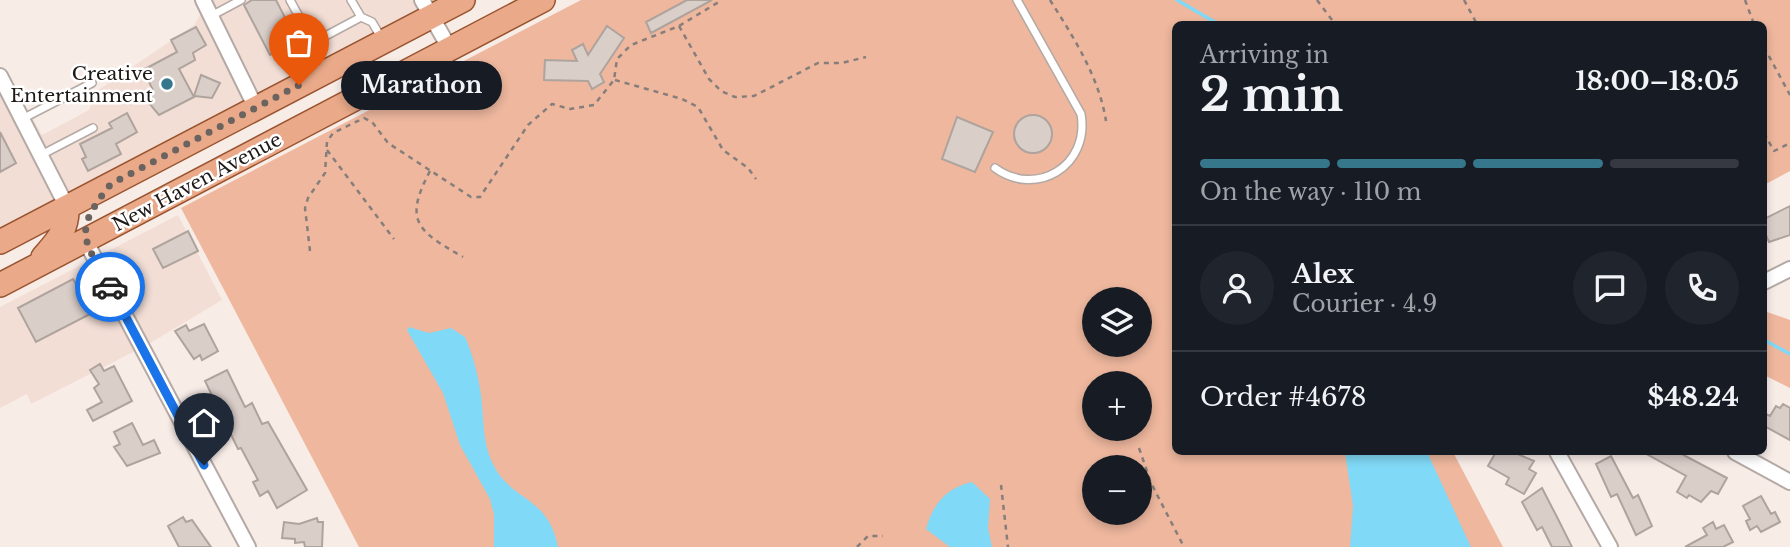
<!DOCTYPE html>
<html lang="en">
<head>
<meta charset="utf-8">
<style>
	body { margin:0; font-family:"Libre Baskerville",serif; background:#20242c; color:#f1f3f6; height:100vh; display:flex; flex-direction:column; font-size:26px; white-space:nowrap }
	* { box-sizing:border-box; margin:0 }
	p { font-size:23px; color:#9ea1a6 }
	.icon { flex:none; width:38px; height:38px; fill:none; stroke:currentColor; stroke-width:2; stroke-linecap:round; stroke-linejoin:round }
	.map { position:relative; flex:1; overflow:hidden }
	.sheet { position:absolute; left:1172px; top:21px; width:595px; height:434px; display:flex; flex-direction:column; background:#171b24; border-radius:10px; box-shadow:0 4px 10px #0003 }
	.sheet>* { flex:none }
	.fabs { position:absolute; left:1082px; top:287px; display:grid; gap:14px }
	.fabs a { display:grid; place-items:center; width:70px; height:70px; border-radius:50%; background:#171b24; box-shadow:0 4px 10px #0003; font-size:35px }
	.pin { position:absolute; display:grid; place-items:center; width:60px; height:60px; color:#fff; margin:-72px -30px; border-radius:50% 50% 50% 0; rotate:-45deg; box-shadow:0 0 7px #0007 }
	.pin .icon { rotate:45deg }
	.courier { position:absolute; display:grid; place-items:center; width:70px; height:70px; margin:-35px; border:5px solid #1a73e8; border-radius:50%; background:#fff; color:#222; box-shadow:0 2px 9px #0007 }
	.bubble { position:absolute; height:49px; border-radius:24px; background:#171b24; box-shadow:0 4px 10px #0003; font-size:23px; font-weight:700; line-height:49px; text-align:center }
	.overview em { font-style:normal; font-weight:700 }
	.overview div { display:flex; flex-direction:column-reverse }
	.overview { display:flex; align-items:center; justify-content:space-between; height:119px; padding:0 28px }
	h1 { font-size:46px; font-weight:700; line-height:52px }
	.bar { display:grid; grid-template-columns:repeat(4,1fr); gap:10px 7px; align-content:center; height:84px; padding:0 28px }
	.bar i { height:9px; border-radius:5px; background:#363941 }
	.bar .current { background:#37778b }
	.bar p { grid-column:span 4 }
	.line { display:flex; align-items:center; gap:18px; padding:0 28px; border-top:2px solid #363941 }
	.line div { flex:1 }
	.round { display:grid; place-items:center; flex:none; width:74px; height:74px; border-radius:37px; background:#20242c }
	.map>svg:first-child { display:block }
	.built { fill:#f2ded5 }
	.green { fill:#eeb79e; fill-rule:evenodd }
	.water { fill:#80d9f6 }
	.lines { fill:none; stroke-linecap:round; stroke-linejoin:round }
	.stream { stroke:#80d9f6; stroke-width:3.5 }
	.building { fill:#dacec9; stroke:#aea39d; stroke-width:2 }
	.service-casing { stroke:#b4a9a4; stroke-width:10 }
	.minor-casing { stroke:#b4a9a4; stroke-width:18 }
	.primary-casing { stroke:#99532e; stroke-width:26 }
	.path { stroke:#867e7b; stroke-width:2.5; stroke-dasharray:5 5; stroke-linecap:butt }
	.service { stroke:#fff; stroke-width:7 }
	.minor { stroke:#fff; stroke-width:14 }
	.primary { stroke:#eaaa89; stroke-width:23 }
	.done { stroke:#6a6360; stroke-width:7; stroke-dasharray:0 12.6 }
	.route { stroke:#1a73e8; stroke-width:9 }
	.poi-dot { fill:#37778b; stroke:#fff; stroke-width:2.5 }
	.labels { text-anchor:middle; dominant-baseline:central; stroke-width:5; stroke-linejoin:round; paint-order:stroke }
	.poi-label { font-size:19px; fill:#1d1917; stroke:#fff; text-anchor:end }
	.street-label { font-size:19px; fill:#1d1917; stroke:#fff }
</style>
</head>
<body>
<div class="map">
<svg width="1790" height="547" viewBox="0 0 1790 547">
	<rect width="100%" height="100%" fill="#f8ece7"/>
	<path class="built" d="M211 0H447L258 99Z
		M202 12 246 105 70 198 0 60 42 135 89 110 97 91 194 25Z
		M0 90 58 204 0 234Z
		M178 215 222 300 147 345 31 404 27 394 0 408V307Z"/>
	<path class="green" d="M581 0H1790V171L1764 185V24H1176V452H1453L1503 547H359L181 208ZM1094 299H1139V345H1094ZM1094 383H1139V429H1094ZM1094 467H1139V513H1094Z
		M1764 311 1790 320V388L1764 375Z"/>
	<path class="water" d="M409 327 429 333 451 328 465 337C473 355 478 375 481 395 484 419 482 441 493 464 511 502 548 495 558 547H494V514L490 499 460 445 443 393 407 330Z
		M1345 452H1427L1471 547H1350L1353 506Z
		M972 482 990 499 988 528 992 547H950L926 529C933 504 946 488 972 482Z"/>
	<g class="lines">
		<path class="stream" d="M1177 0 1218 24
			M1764 340 1790 354"/>
	</g>
	<path class="building" d="M252 0H276L297 41 270 55 244 5Z
		M687 0H712L651 33 646 22Z
		M607 26 624 38 600 74 604 82 592 89 588 81 544 80 545 60 577 61 572 50 583 44 588 55Z
		M196 27 206 45 193 53 195 60 179 69 194 97 159 115 149 103 146 94 153 90 143 70 177 52 171 40Z
		M201 75 220 83 212 98 194 96Z
		M127 113 137 132 116 144 121 154 88 171 82 159 86 157 80 144 112 128 109 123Z
		M1014 134a19 19 0 1 1 38 0a19 19 0 1 1-38 0Z
		M957 117 993 132 975 172 942 159Z
		M0 132 16 163 0 172Z
		M1790 206V235L1769 242 1764 231V219Z
		M188 231 198 251 163 268 153 249Z
		M73 279 92 313 36 342 18 308Z
		M204 324 218 351 202 360 200 355 194 359 175 331 186 325 189 331Z
		M100 364 104 371 114 366 132 401 93 421 87 410 102 402 94 388 99 384 90 370Z
		M227 370 245 407 252 403 262 424 268 422 307 490 277 508 268 491 260 496 253 482 258 480 241 448 238 449 205 381Z
		M1783 404 1790 408V440L1764 426V413L1770 416 1776 406 1780 408Z
		M132 423 143 445 154 440 160 453 127 466 114 447 120 444 114 432Z
		M1496 452H1513L1534 461 1529 469 1536 473 1524 494 1506 484 1509 478 1488 466Z
		M1643 452H1678L1727 478 1718 494 1711 491 1701 502 1689 495 1687 498 1677 492 1686 476Z
		M1611 456 1633 498 1638 495 1652 526 1636 535 1617 494 1611 497 1596 464Z
		M1542 488 1558 519 1572 547H1552L1542 527 1537 530 1522 502Z
		M1761 496 1771 514 1775 512 1780 522 1761 532 1757 526 1750 530 1746 521 1750 519 1743 506Z
		M183 517 186 522 192 520 211 547H179L168 526Z
		M317 518 318 522H323L322 547H305L304 542 295 543V539L282 538 284 522 299 524Z
		M1713 522 1716 529 1724 525 1733 542 1723 547H1685L1707 535 1703 528Z"/>
	<g class="lines">
		<g class="service-casing">
			<path id="service" d="M290 0 315 46
				M351 0 361 17 372 22 382 39
				M211 16 241 0
				M320 70 311 53 318 40 361 17
				M22 119 92 83
				M41 155 93 128
				M995 168C1036 198 1090 166 1081 114L1017 0"/>
		</g>
		<g class="minor-casing">
			<path id="minor" d="M203 0 256 108
				M422 0 450 49
				M0 76 67 207
				M85 240 248 547
				M1764 282 1790 269
				M1557 452 1610 547
				M1735 452 1790 482"/>
		</g>
		<g class="primary-casing">
			<path id="primary" d="M0 242 463 0
				M43 257C57 241 68 230 67 207
				M0 285 543 0"/>
		</g>
		<path class="path" d="M1050 0C1074 38 1099 77 1106 121
			M1317 0 1335 24
			M1464 0 1477 24
			M1745 0 1754 24
			M679 26 709 79 721 91 735 97 754 96 818 63H842L866 57
			M1764 47 1790 95
			M615 80 682 99 698 107 723 150 748 168 756 179
			M1764 133 1774 151 1790 143
			M327 150 394 239
			M430 171C403 222 418 231 463 257
			M310 251 305 208 308 198 325 173 327 142 333 133 364 118 372 122 388 143 471 197H480L528 125 552 104 570 109 594 105 614 80 617 59 631 45 679 26 722 0
			M1139 448 1151 483 1184 547
			M1001 485 1008 547
			M857 547 868 536H883"/>
		<use href="#service" class="service"/>
		<use href="#minor" class="minor"/>
		<use href="#primary" class="primary"/>
	</g>
	<g class="lines">
		<path class="done" d="M110 287C83 238 72 232 111 184L299 85"/>
		<path class="route" d="M110 287 204 465"/>
	</g>
	<circle class="poi-dot" cx="167" cy="84" r="7"/>
	<g class="labels">
		<g class="poi-label">
			<text x="153" y="73">Creative<tspan x="153" dy="22">Entertainment</tspan></text>
		</g>
		<g class="street-label">
			<text transform="translate(197 182) rotate(-28)">New Haven Avenue</text>
		</g>
	</g>
</svg>
<div class="fabs">
<a><svg class="icon" aria-label="layers" viewBox="0 0 24 24"><path d="M12 4l9 5-9 5-9-5zM3 14l9 5 9-5"/></svg></a>
<a>+</a>
<a>−</a>
</div>
<div class="pin" style="left:299px;top:85px;background:#ea580c"><svg class="icon" aria-label="bag" viewBox="0 0 24 24"><path d="M5 8h14l-1 12H6zM9 8a3 3 0 0 1 6 0"/></svg></div>
<div class="pin" style="left:204px;top:465px;background:#1f2937"><svg class="icon" aria-label="home" viewBox="0 0 24 24"><path d="M3 11l9-7 9 7M6 9v11h12V9"/></svg></div>
<div class="courier" style="left:110px;top:287px"><svg class="icon" aria-label="car" viewBox="0 0 24 24"><path d="M5 17H2v-5l4-1 3-4h7l3 4 3 1v5h-3M9 17h6M6 11h13"/><circle cx="7" cy="17" r="2"/><circle cx="17" cy="17" r="2"/></svg></div>
<div class="bubble" style="left:341px;top:61px;width:161px">Marathon</div>
<section class="sheet">
<div class="overview"><div><h1>2 min</h1><p>Arriving in</p></div><em>18:00–18:05</em></div>
<div class="bar"><i class="current"></i><i class="current"></i><i class="current"></i><i></i><p>On the way · 110 m</p></div>
<div class="line" style="height:126px"><a class="round"><svg class="icon" aria-label="person" viewBox="0 0 24 24"><circle cx="12" cy="8" r="4"/><path d="M4 21q1-7 8-7t8 7"/></svg></a><div><b>Alex</b><p>Courier · 4.9</p></div><a class="round"><svg class="icon" aria-label="chat" viewBox="0 0 24 24"><path d="M4 5h16v11H9l-5 4z"/></svg></a><a class="round"><svg class="icon" aria-label="phone" viewBox="0 0 24 24"><path d="M5 4h4l2 5-3 2q2 4 5 5l2-3 5 2v4C11 20 4 13 5 4z"/></svg></a></div>
<div class="line" style="height:91px"><div>Order #4678</div><b>$48.24</b></div>
</section>
</div>
</body>
</html>
